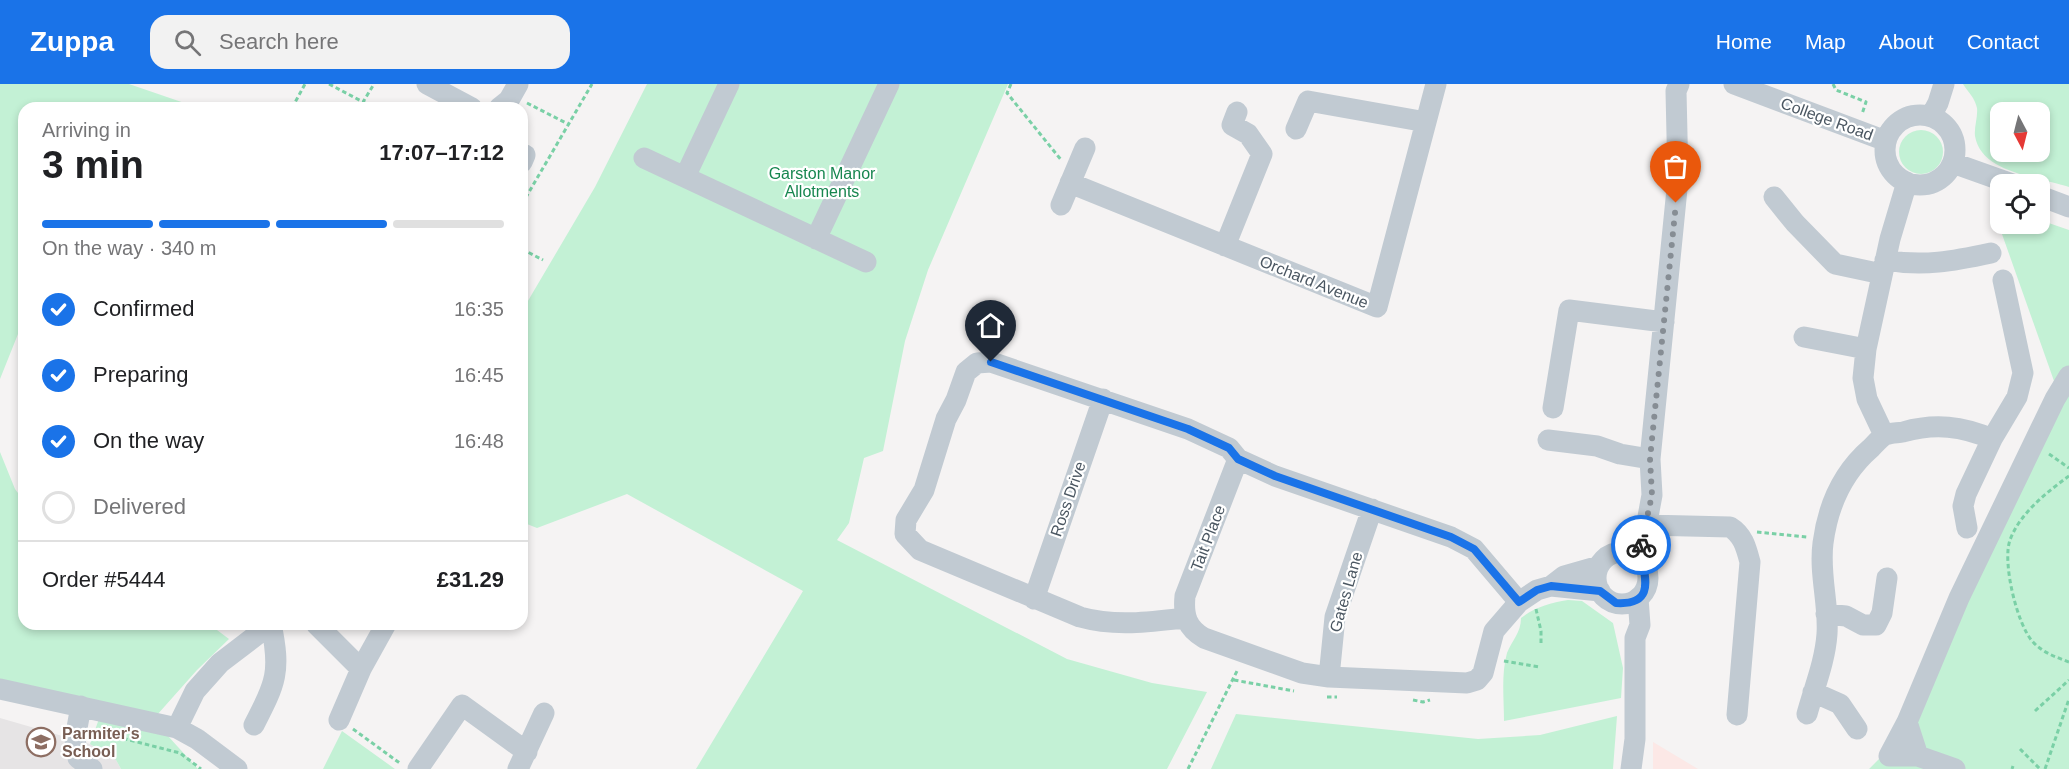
<!DOCTYPE html>
<html lang="en">
<head>
<meta charset="utf-8">
<style>
	body { margin:0; font-family:Arial,sans-serif; background:#f2f2f2; color:#202124; height:100vh; display:flex; flex-direction:column; font-size:22px; white-space:nowrap }
	* { box-sizing:border-box; margin:0 }
	p { font-size:20px; color:#757577 }
	.icon { flex:none; width:33px; height:33px; fill:none; stroke:currentColor; stroke-width:2; stroke-linecap:round; stroke-linejoin:round }
	.map { position:relative; flex:1; overflow:hidden }
	.panel { position:absolute; left:18px; top:18px; width:510px; height:528px; display:flex; flex-direction:column; background:#fff; border-radius:18px; box-shadow:0 3px 9px #0003 }
	.panel>* { flex:none }
	.needle { width:39px; rotate:173deg }
	.tools { position:absolute; left:1990px; top:18px; display:grid; gap:12px }
	.tools a { display:grid; place-items:center; width:60px; height:60px; border-radius:12px; background:#fff; box-shadow:0 3px 9px #0003; font-size:30px }
	.pin { position:absolute; display:grid; place-items:center; width:51px; height:51px; color:#fff; margin:-62px -26px; border-radius:50% 50% 50% 0; rotate:-45deg; box-shadow:0 0 6px #0007 }
	.pin .icon { rotate:45deg }
	.courier { position:absolute; display:grid; place-items:center; width:60px; height:60px; margin:-30px; border:4px solid #1a73e8; border-radius:50%; background:#fff; color:#222; box-shadow:0 2px 8px #0007 }
	.headline em { font-style:normal; font-weight:800 }
	.headline div { display:flex; flex-direction:column-reverse }
	.headline { display:flex; align-items:center; justify-content:space-between; height:102px; padding:0 24px }
	h1 { font-size:39px; font-weight:800; line-height:45px }
	.bar { display:grid; grid-template-columns:repeat(4,1fr); gap:9px 6px; align-content:center; height:72px; padding:0 24px }
	.bar i { height:8px; border-radius:4px; background:#e0e0e0 }
	.bar .selected { background:#1a73e8 }
	.bar p { grid-column:span 4 }
	.line { display:flex; align-items:center; gap:15px; padding:0 24px; border-top:2px solid #e0e0e0 }
	.line div { flex:1 }
	ol { padding:0 24px; list-style:none }
	li { display:flex; align-items:center; gap:18px; height:66px }
	li p { margin-inline-start:auto }
	li .icon { padding:6px; border-radius:50%; background:#1a73e8; color:#fff; stroke-width:4 }
	li:last-child { color:#757577 }
	li i { width:33px; height:33px; border:3px solid #e0e0e0; border-radius:50% }
	header { display:flex; align-items:center; gap:36px; box-sizing:border-box; height:84px; padding:0 30px; background:#1a73e8; color:#fff }
	header strong { font-size:28px }
	nav { display:flex; gap:33px; margin-inline-start:auto; font-size:21px }
	.search { width:420px; height:54px; background:#f2f2f2; display:flex; align-items:center; gap:15px; box-sizing:border-box; padding:0 21px; border-radius:18px; color:#757577; font-size:22px }
	.map>svg:first-child { display:block }
	.education { fill:#e6e4e5 }
	.medical { fill:#fce8e6 }
	.green { fill:#c3f1d5; fill-rule:evenodd }
	.lines { fill:none; stroke-linecap:round; stroke-linejoin:round }
	.path { stroke:#7ad0a6; stroke-width:3; stroke-dasharray:4.5 3; stroke-linecap:butt }
	.minor { stroke:#c1cad2; stroke-width:21 }
	.done { stroke:#868d94; stroke-width:6; stroke-dasharray:0 10.8 }
	.route { stroke:#1a73e8; stroke-width:8 }
	.labels { text-anchor:middle; dominant-baseline:central; stroke-width:4.5; stroke-linejoin:round; paint-order:stroke }
	.street-label { font-size:16px; fill:#4a5661; stroke:#fff }
	.park-label { font-size:16px; fill:#17864f; stroke:#fff }
	.education-label { font-size:16px; font-weight:bold; fill:#785e54; stroke:#fff; text-anchor:start }
</style>
</head>
<body>
<header>
<strong>Zuppa</strong>
<div class="search"><svg class="icon" aria-label="search" viewBox="0 0 24 24"><circle cx="10" cy="10" r="6"/><path d="M15 15l6 6"/></svg>Search here</div>
<nav><a>Home</a><a>Map</a><a>About</a><a>Contact</a></nav>
</header>
<div class="map">
<svg width="2069" height="685" viewBox="0 0 2069 685">
	<rect width="100%" height="100%" fill="#f5f3f3"/>
	<path class="education" d="M0 634 90 660 116 676 121 685H0Z"/>
	<path class="medical" d="M1653 658 1698 685H1653Z"/>
	<path class="green" d="M0 0H129L199 24H24V246L18 250 0 295Z
		M647 0H1008L928 186 905 257 883 367 864 374 849 439 837 456 1067 575 1152 599 1207 608 1167 685H696L803 507 627 410 537 444 522 438V227L595 103Z
		M1963 0H2069V103C2041 93 1981 90 1975 52 1974 43 1978 33 1977 24 1975 14 1968 8 1963 0ZM2040 28V68H2001V28Z
		M1899 68a22 22 0 1 1 44 0a22 22 0 1 1-44 0Z
		M1998 113 2001 115V140H2040V136L2069 146V685H1869L1882 672 2054 297 1991 119Z
		M0 368 15 405 24 417V540H209L229 555 197 586 157 631 0 595Z
		M1568 516 1582 517 1613 539 1623 584 1621 614 1504 637C1504 615 1501 590 1507 569 1512 556 1521 549 1521 534 1535 523 1550 519 1568 516Z
		M1236 630 1478 655 1540 651 1617 632 1613 685H1211Z
		M100 632 168 652 198 685H121L116 676 90 660Z
		M342 647 395 685H323Z"/>
	<g class="lines">
		<path class="path" d="M329 0 363 18 374 0
			M1011 0 1007 9 1062 77
			M1833 0 1836 6 1866 18 1862 30
			M363 18 373 24
			M527 19 568 40
			M292 24 305 0
			M522 120 592 0
			M522 165 543 176
			M2049 370 2069 384
			M2069 392C2047 408 2020 429 2010 456 2002 478 2017 541 2033 558 2043 569 2056 573 2069 578
			M1757 448 1807 453
			M1536 525 1541 547V561
			M1504 577 1539 583
			M1234 596 1294 607
			M1327 613H1337
			M1413 616 1423 618 1430 616
			M2035 627 2069 596
			M353 645 401 680
			M94 647 180 669 201 685
			M2020 665 2040 685
			M1188 685 1238 585
			M2012 685 2013 682
			M2045 685 2069 615"/>
		<path class="minor" d="M427 0 472 24
			M1734 0 1886 57
			M499 24 509 16 518 0
			M1885 66a35 35 0 1 1 70 0a35 35 0 1 1-70 0Z
			M1931 32 1938 19 1944 0
			M1296 45 1308 17 1426 38
			M644 74 866 178
			M522 78 525 71
			M1953 79 2012 100
			M685 93 729 0
			M1070 99 1377 223 1436 0
			M2040 112 2069 123
			M1774 113 1795 139 1835 180 1882 190
			M1061 121 1085 64
			M816 155 889 0
			M1225 162 1262 70 1248 50 1232 41 1237 28
			M1885 176C1923 183 1954 177 1991 169
			M1804 253 1866 265
			M1553 324 1569 226 1664 238
			M1884 351 1867 315 1863 294 1866 265 1890 155 1907 98
			M1548 356 1597 362 1620 370 1650 375
			M1238 375 1185 512C1183 532 1187 544 1204 554L1302 589 1329 593 1467 599 1477 596 1483 589 1494 547 1519 518 1537 506 1551 502 1564 492 1599 482
			M1646 441 1730 443C1743 451 1746 463 1750 478L1737 631
			M1967 444 1963 422 1966 410 1992 355 2017 313 2023 289 2003 196
			M1596 494a26 26 0 1 1 52 0a26 26 0 1 1-52 0Z
			M1640 476 1652 411 1650 375 1678 95 1676 7 1679 0
			M1551 502 1600 507
			M1034 515 1103 315
			M1826 530 1846 532 1863 541H1876L1882 529 1887 494
			M1185 534C1148 538 1116 543 1080 533L920 466 905 450 906 436 924 406 946 335 956 316 966 288 977 279 991 278 1188 345 1229 364 1238 375 1275 392 1451 453 1474 465 1519 518
			M316 540 361 585
			M1329 593 1335 533 1372 425
			M0 605 177 644 197 655 237 685
			M1813 608 1840 620 1857 645
			M81 622 75 655 78 674 92 685
			M1807 630C1814 604 1825 578 1827 550 1829 520 1819 490 1823 459 1828 421 1842 389 1871 364 1875 360 1880 354 1885 351 1890 349 1897 349 1903 348 1935 339 1962 342 1992 355
			M339 636 361 585 386 540
			M1907 638 1889 672H1918
			M177 644 195 607 220 579 271 540C281 588 276 598 254 641
			M418 685 462 621 527 668
			M518 685 544 629
			M1631 685 1635 655V554L1640 541 1638 514
			M1955 685 1918 672 1907 638 1959 514 2055 315 2069 292"/>
	</g>
	<g class="lines">
		<path class="done" d="M1641 461 1652 411 1650 375 1676 119"/>
		<path class="route" d="M991 278 1188 345 1229 364 1238 375 1275 392 1451 453 1474 465 1519 518 1537 506 1551 502 1600 507 1616 519C1663 522 1639 482 1641 461"/>
	</g>
	<defs>
		<g id="school-ring" transform="scale(1.5)"><circle r="9.5" fill="#fff" stroke="#8d6e63" stroke-width="1.5"/><path d="M0-5L7-2L0 1L-7-2ZM-4 1L0 2.5L4 1V4Q0 6-4 4Z" fill="#8d6e63"/></g>
	</defs>
	<g fill-rule="evenodd">
		<use href="#school-ring" x="41" y="658"/>
	</g>
	<g class="labels">
		<g class="street-label">
			<text transform="translate(1827 35) rotate(20)">College Road</text>
			<text transform="translate(1314 198) rotate(22)">Orchard Avenue</text>
			<text transform="translate(1068 415) rotate(-71)">Ross Drive</text>
			<text transform="translate(1208 454) rotate(-69)">Tait Place</text>
			<text transform="translate(1346 508) rotate(-74)">Gates Lane</text>
		</g>
		<g class="park-label">
			<text x="822" y="89">Garston Manor<tspan x="822" dy="18">Allotments</tspan></text>
		</g>
		<g class="education-label">
			<text x="62" y="649">Parmiter's<tspan x="62" dy="18">School</tspan></text>
		</g>
	</g>
</svg>
<div class="tools">
<a><svg class="needle" viewBox="-14 -14 28 28"><path d="M0-13l5 13h-10z" fill="#e53935"/><path d="M0 13l5-13h-10z" fill="#757577"/></svg></a>
<a><svg class="icon" aria-label="locate" viewBox="0 0 24 24"><circle cx="12" cy="12" r="6"/><path d="M12 2v4M12 18v4M2 12h4M18 12h4"/></svg></a>
</div>
<div class="pin" style="left:1676px;top:119px;background:#ea580c"><svg class="icon" aria-label="bag" viewBox="0 0 24 24"><path d="M5 8h14l-1 12H6zM9 8a3 3 0 0 1 6 0"/></svg></div>
<div class="pin" style="left:991px;top:278px;background:#1f2937"><svg class="icon" aria-label="home" viewBox="0 0 24 24"><path d="M3 11l9-7 9 7M6 9v11h12V9"/></svg></div>
<div class="courier" style="left:1641px;top:461px"><svg class="icon" aria-label="bike" viewBox="0 0 24 24"><circle cx="6" cy="16" r="4"/><circle cx="18" cy="16" r="4"/><path d="M6 16l4-8h5l3 8M10 8l3 8H6M13 5h3"/></svg></div>
<section class="panel">
<div class="headline"><div><h1>3 min</h1><p>Arriving in</p></div><em>17:07–17:12</em></div>
<div class="bar"><i class="selected"></i><i class="selected"></i><i class="selected"></i><i></i><p>On the way · 340 m</p></div>
<ol>
<li><svg class="icon" aria-label="check" viewBox="0 0 24 24"><path d="M5 12l5 5 9-10"/></svg>Confirmed<p>16:35</p></li>
<li><svg class="icon" aria-label="check" viewBox="0 0 24 24"><path d="M5 12l5 5 9-10"/></svg>Preparing<p>16:45</p></li>
<li><svg class="icon" aria-label="check" viewBox="0 0 24 24"><path d="M5 12l5 5 9-10"/></svg>On the way<p>16:48</p></li>
<li><i></i>Delivered</li>
</ol>
<div class="line" style="height:78px"><div>Order #5444</div><b>£31.29</b></div>
</section>
</div>
</body>
</html>
